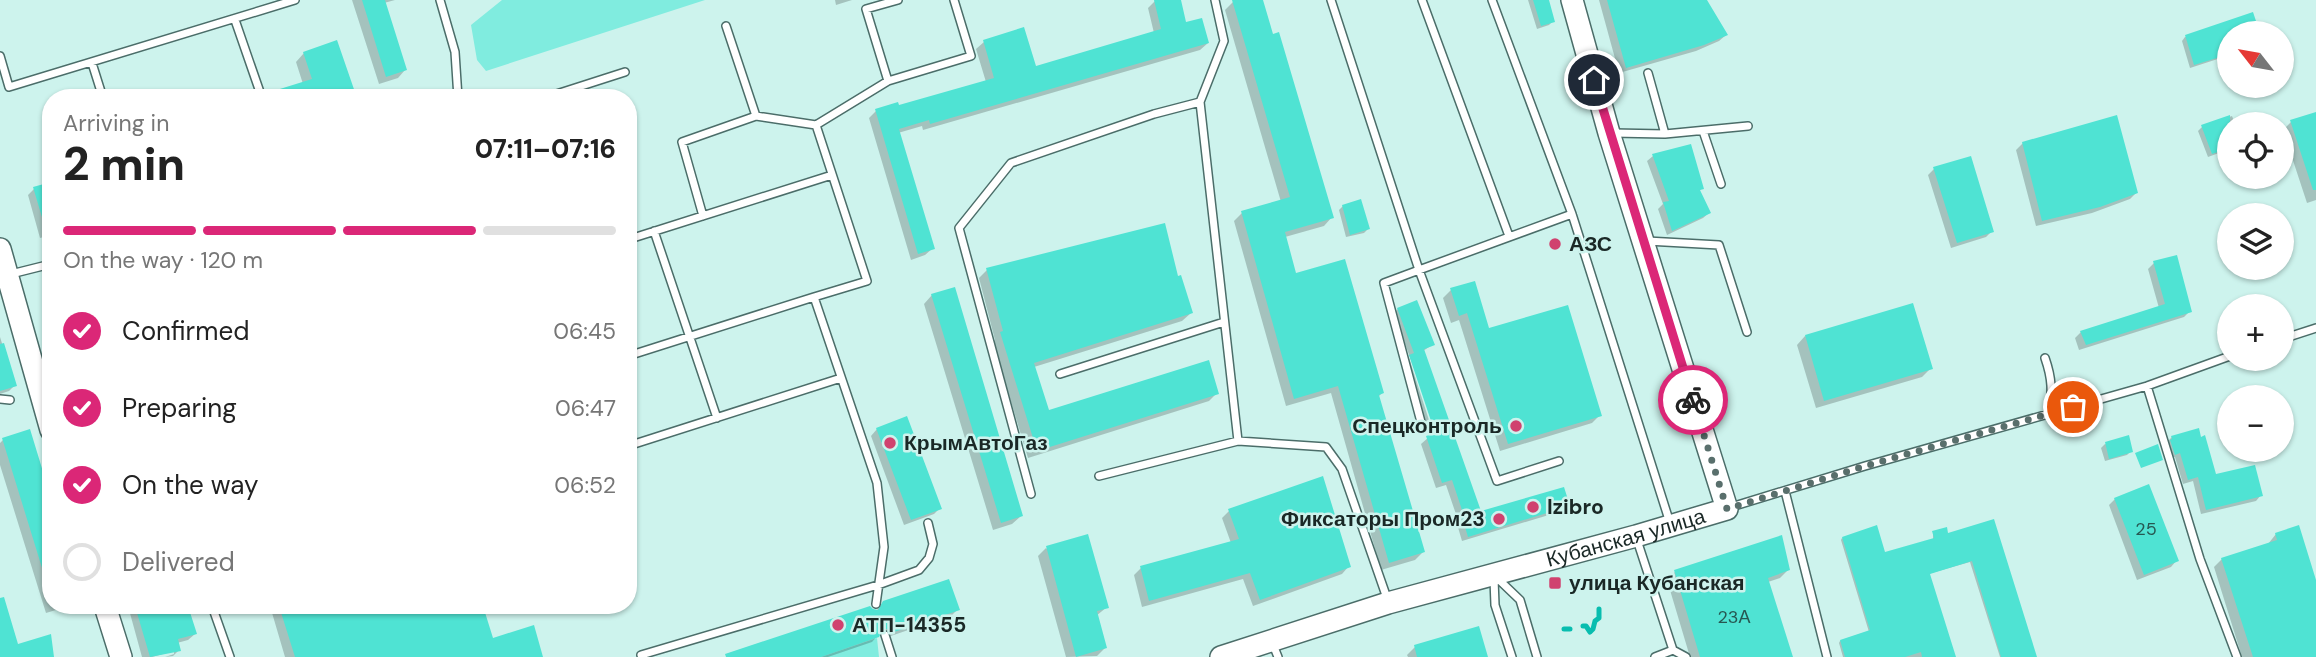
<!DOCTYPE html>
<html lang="en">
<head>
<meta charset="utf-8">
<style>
	body { margin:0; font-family:"DM Sans",sans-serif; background:#f6f6f6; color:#222; height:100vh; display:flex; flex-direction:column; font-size:26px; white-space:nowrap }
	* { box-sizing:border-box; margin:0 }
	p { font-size:23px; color:#767676 }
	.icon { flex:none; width:38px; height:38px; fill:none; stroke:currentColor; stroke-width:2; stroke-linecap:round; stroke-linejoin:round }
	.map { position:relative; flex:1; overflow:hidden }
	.drawer { position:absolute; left:42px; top:89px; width:595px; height:525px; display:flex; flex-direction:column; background:#fff; border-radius:28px; box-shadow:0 2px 5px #0004 }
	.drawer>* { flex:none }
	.needle { width:46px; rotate:301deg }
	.buttons { position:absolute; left:2217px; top:21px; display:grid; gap:14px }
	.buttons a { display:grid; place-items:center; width:77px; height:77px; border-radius:50%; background:#fff; box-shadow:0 2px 5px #0004; font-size:35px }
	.pin { position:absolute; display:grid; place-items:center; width:60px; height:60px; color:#fff; margin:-30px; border:4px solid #fff; border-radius:50%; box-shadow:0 2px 7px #0007 }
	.courier { position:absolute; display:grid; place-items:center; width:70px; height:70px; margin:-35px; border:5px solid #db2777; border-radius:50%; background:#fff; color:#222; box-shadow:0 2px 9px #0007 }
	.summary em { font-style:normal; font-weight:800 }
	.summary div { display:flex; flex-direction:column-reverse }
	.summary { display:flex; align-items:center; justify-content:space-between; height:119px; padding:0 21px }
	h1 { font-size:46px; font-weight:800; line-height:52px }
	.bar { display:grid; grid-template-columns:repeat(4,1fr); gap:10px 7px; align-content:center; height:84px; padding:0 21px }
	.bar i { height:9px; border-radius:5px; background:#e0e0e0 }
	.bar .active { background:#db2777 }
	.bar p { grid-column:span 4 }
	ol { padding:0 21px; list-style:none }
	li { display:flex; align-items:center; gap:21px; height:77px }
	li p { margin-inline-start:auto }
	li .icon { padding:7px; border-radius:50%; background:#db2777; color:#fff; stroke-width:4 }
	li:last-child { color:#767676 }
	li i { width:38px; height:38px; border:4px solid #e0e0e0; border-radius:50% }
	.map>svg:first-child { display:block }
	.green { fill:#80ecdf }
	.shadow { fill:#0003 }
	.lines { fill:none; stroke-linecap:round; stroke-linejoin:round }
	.stream { stroke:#08bdaf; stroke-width:5 }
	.building { fill:#4fe3d3 }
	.lane-casing { stroke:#4b6d69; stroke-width:10 }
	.secondary-casing { stroke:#4b6d69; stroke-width:24 }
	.lane { stroke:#fff; stroke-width:7 }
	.secondary { stroke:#fff; stroke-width:21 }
	.done { stroke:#596f6c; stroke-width:7; stroke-dasharray:0 12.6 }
	.route { stroke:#db2777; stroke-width:9 }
	.poi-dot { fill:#d0426f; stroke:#cdf3ed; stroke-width:2.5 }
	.labels { text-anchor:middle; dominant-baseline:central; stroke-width:5; stroke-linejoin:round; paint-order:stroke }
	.number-label { font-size:18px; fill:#275751 }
	.poi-label { font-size:21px; font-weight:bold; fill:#1a2826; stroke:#cdf3ed; text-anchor:start }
	.street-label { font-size:21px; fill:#1a2826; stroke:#cdf3ed }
</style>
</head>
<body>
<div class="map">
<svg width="2316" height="657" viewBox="0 0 2316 657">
	<rect width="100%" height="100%" fill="#cdf3ed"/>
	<path class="green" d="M502 0H705L486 71 477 60 471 25Z
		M877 638 879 657H821Z"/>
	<path class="shadow" d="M352 0H395L384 3 405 70 398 78 379 84Z
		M835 0H852L836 5Z
		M1179 0 1185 25 1208 43 1200 50 923 130 922 126 898 133 933 248 925 255 911 260 869 118 876 111 898 107 986 82 976 49 984 42 1035 68 1154 33 1148 8 1155 1Z
		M1239 0H1261L1332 217 1324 226 1285 237 1295 275 1382 393 1378 397 1423 552 1415 560 1381 570 1331 393 1286 406 1234 221 1242 213 1281 202 1225 10 1233 2Z
		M1528 0H1547L1553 21 1549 25 1537 29Z
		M1599 0H1705L1726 35 1719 41 1696 51 1619 73Z
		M2252 14 2258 33H2230V55L2190 68 2182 41 2185 37Z
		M304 53 355 98H269L303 84 296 62Z
		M2316 114V200L2307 203 2283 130 2291 122Z
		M2232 116 2235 124H2230V149L2208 157 2198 131 2202 127Z
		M2023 143 2136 193 2130 199 2092 213 2036 226 2016 150Z
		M1653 156 1702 188 1699 191 1709 213 1703 218 1667 235 1658 209 1663 204 1647 161Z
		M1934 169 1992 231 1986 237 1951 248 1928 175Z
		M51 184V235L40 238 28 195 34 189Z
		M1343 206 1368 229 1364 233 1346 237 1339 210Z
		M2154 263 2190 311 2184 317 2079 350 2075 338 2081 332 2159 308 2148 269Z
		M987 270 1177 278 1191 313 1182 321 1034 367 1048 413 1217 393 1209 401 1028 458 993 342 995 340 979 278Z
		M1451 290 1488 330 1600 415 1592 423 1500 451 1459 320 1451 323 1443 298Z
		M932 295 1021 516 1012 524 993 530 924 304Z
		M1398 309 1432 345 1423 351 1480 514 1568 506 1562 511 1462 541 1457 524 1459 523 1446 485 1436 488 1421 444 1429 437 1404 362 1409 358 1436 442 1440 441 1394 313Z
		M1805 336 1931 368 1922 377 1816 408 1797 345Z
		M0 337 15 385 9 391 0 394Z
		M877 429 940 508 934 514 904 525 871 436Z
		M2172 437 2215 477 2261 495 2256 501 2201 514 2193 481 2183 484 2175 457 2169 459 2167 442Z
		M3 440 51 504V606H69L46 613 0 465V443Z
		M2105 444 2131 451 2127 455 2105 461 2101 448Z
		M2115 499 2177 560 2171 567 2137 580 2109 505Z
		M1229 511 1349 566 1342 574 1253 606 1243 579 1142 607 1134 575 1141 568 1231 543 1222 518Z
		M1993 521 2034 657H2000L1970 562 1928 574 1955 657H1843L1839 643 1840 641 1869 632 1841 540 1842 538 1884 554 1933 540V533L1947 535Z
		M2276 534 2316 585V657H2242L2214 567 2222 559 2268 544Z
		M1046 548 1107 607 1096 616 1105 648 1097 656 1066 657 1038 556Z
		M1788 570 1780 578 1768 582 1791 657H1690L1667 580 1675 572Z
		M884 603 958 609 952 615 885 638 879 634 872 642 828 657H745L876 611Z
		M128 606H187L195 634 188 640 177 643 179 650 173 656 165 657 174 654V651L152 657H142Z
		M270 606H434L449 657H285Z
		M1415 647 1486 657H1408L1407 655Z"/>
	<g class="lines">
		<path class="stream" d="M1583 626H1586L1590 632 1593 629 1595 621 1599 618V609
			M1564 629H1570"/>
	</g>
	<path class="building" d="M362 0H385L407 70 386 77Z
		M1154 0H1181L1186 22 1202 18 1209 43 930 124 929 120 899 129 935 249 918 254 875 109 898 102 899 105 994 78 983 40 1024 27 1036 66 1161 29Z
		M1232 0H1263L1273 34 1279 32 1334 218 1285 232 1296 273 1345 259 1384 393 1379 395 1425 552 1389 563 1338 386 1294 399 1241 211 1290 197Z
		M1533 0H1549L1555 22 1541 26Z
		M1607 0H1707L1728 35 1704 45 1626 68Z
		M2253 12 2260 33H2230V54L2194 65 2185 35Z
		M337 40 357 98H268L267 93 312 79 303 52Z
		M2316 112V190H2313L2290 120Z
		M2117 115 2138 193 2100 207 2042 221 2022 142Z
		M2230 115V148L2212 154 2201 125Z
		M1691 144 1704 189 1700 190 1711 213 1672 231 1663 202 1669 201 1652 154Z
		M1971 156 1994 232 1957 243 1933 167Z
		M51 182V233L47 234 33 187Z
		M1361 199 1370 229 1350 235 1342 205Z
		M1165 223 1178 276 1181 275 1193 313 1034 363 1049 410 1209 360 1219 394 1037 451 1000 332 1003 331 986 268Z
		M2177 255 2192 312 2086 345 2080 331 2165 304 2153 261Z
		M1475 281 1489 328 1568 305 1602 416 1508 444 1467 313 1459 316 1450 288Z
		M955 287 1023 516 1001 523 931 294Z
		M1417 300 1435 345 1414 353 1397 308Z
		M1913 303 1933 369 1824 401 1805 335Z
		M4 343 17 386 0 391V344Z
		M1424 349 1481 511 1564 487 1570 506 1468 537 1462 517 1464 516 1452 480 1442 483 1426 436 1435 433 1409 355Z
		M907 416 942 509 911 520 876 428Z
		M2199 428 2201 437 2205 435 2216 474 2255 465 2263 496 2206 510 2198 477 2188 480 2180 453 2175 455 2170 440 2172 439 2171 436Z
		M30 429 51 498V583L47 584 2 438Z
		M2129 435 2133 452 2109 459 2105 442Z
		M2158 444 2163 460 2141 468 2135 453Z
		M1323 476 1351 567 1260 600 1250 573 1149 601 1140 566 1239 539 1228 509Z
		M2149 484 2179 561 2144 575 2114 498Z
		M1994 519 2037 657H2001L1972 561 1930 574 1956 657H1922L1921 652 1905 657H1845L1840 640 1870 630 1842 537 1877 525 1885 552 1934 538 1932 531 1947 527 1948 533Z
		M2299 525 2316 580V657H2253L2221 558 2277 540 2275 533Z
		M1088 534 1109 608 1097 611 1107 648 1076 657 1046 546Z
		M1782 535 1790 570 1768 578 1793 657H1700L1674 570Z
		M949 579 960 610 891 633 887 629H883L879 637 821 657H726L725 654 870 606 873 609 878 610 883 601Z
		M4 597 18 644 51 634 54 657H0V598Z
		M135 606H188L197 634 178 639 181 651 150 657Z
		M279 606H483L493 638 534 625 543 657H295Z
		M1479 626 1488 657H1417L1414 645Z"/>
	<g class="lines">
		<g class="lane-casing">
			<path id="lane" d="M440 0 455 52 458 98
				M1331 0 1419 270 1572 214
				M1422 0 1509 236
				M1492 0 1572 214 1670 523
				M235 20 262 98
				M726 26 756 116 816 125 867 281 814 297 877 483 884 547 876 604
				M0 56 9 87 295 0
				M92 63 103 98
				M1648 73 1665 134
				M888 81 866 9 898 0
				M544 98 625 72
				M1200 102 1224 41 1215 0
				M816 125 888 81 971 56 954 0
				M1703 131 1721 184
				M1613 133 1665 134 1748 126
				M703 216 682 142 756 116
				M654 231 717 418
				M628 234 633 238 832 175
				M1647 241 1719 245 1747 332
				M11 274 51 264
				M2282 339 2316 328
				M628 356 814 297
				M2045 358C2052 378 2053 393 2048 413
				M1060 374 1224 322
				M2147 386 2200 559 2237 657
				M0 399 10 400
				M1421 422 1384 283 1419 270 1497 481 1559 461
				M628 446 841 378
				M1099 476 1238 441
				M1785 491 1827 657
				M1031 494 959 228 1011 163 1154 114 1200 102 1238 441 1326 447 1342 469 1388 601
				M1731 507 1865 466 2147 386 2230 356
				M1637 540 1673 650 1655 657
				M1496 577 1520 600 1537 657
				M1494 579 1495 605 1512 657
				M212 606 230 657
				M885 635 892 657
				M1272 642 1278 657
				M1673 650 1686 657
				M641 655 878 585 919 570 929 558 933 544 928 523"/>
		</g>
		<g class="secondary-casing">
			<g id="secondary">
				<path d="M0 249 51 430"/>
				<path d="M105 606 121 657"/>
				<path id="s1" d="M1221 657 1388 603 1636 536 1727 509 1609 133 1572 0"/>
			</g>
		</g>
		<use href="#lane" class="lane"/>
		<use href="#secondary" class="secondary"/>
	</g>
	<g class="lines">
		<path class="done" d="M1693 400 1727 509 1865 466 2073 407"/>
		<path class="route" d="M1594 80 1693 400"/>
	</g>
	<g class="poi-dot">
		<circle cx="1555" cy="244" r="7"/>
		<circle cx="1516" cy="426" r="7"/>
		<circle cx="890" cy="443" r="7"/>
		<circle cx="1533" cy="507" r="7"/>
		<circle cx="1499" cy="519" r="7"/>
		<rect x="1548" y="576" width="14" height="14" rx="3.5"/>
		<circle cx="838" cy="625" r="7"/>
	</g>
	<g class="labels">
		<g class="number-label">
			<text x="2146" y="529">25</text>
			<text x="1734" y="617">23А</text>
		</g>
		<g class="poi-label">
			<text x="1569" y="244">АЗС</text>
			<text x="1502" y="426" text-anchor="end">Спецконтроль</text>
			<text x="904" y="443">КрымАвтоГаз</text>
			<text x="1547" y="507">Izibro</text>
			<text x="1485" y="519" text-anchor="end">Фиксаторы Пром23</text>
			<text x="1569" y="583">улица Кубанская</text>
			<text x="852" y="625">АТП-14355</text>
		</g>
		<g class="street-label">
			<text stroke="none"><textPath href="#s1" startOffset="422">Кубанская улица</textPath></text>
		</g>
	</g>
</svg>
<div class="buttons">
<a><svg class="needle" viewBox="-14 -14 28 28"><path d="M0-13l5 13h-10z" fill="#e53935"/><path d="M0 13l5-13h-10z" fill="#767676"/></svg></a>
<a><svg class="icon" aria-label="locate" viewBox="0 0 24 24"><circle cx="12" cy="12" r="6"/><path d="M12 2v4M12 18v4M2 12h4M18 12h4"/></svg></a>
<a><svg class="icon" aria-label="layers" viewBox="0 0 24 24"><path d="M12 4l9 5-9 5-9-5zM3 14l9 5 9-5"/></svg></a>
<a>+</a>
<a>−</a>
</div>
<div class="pin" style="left:2073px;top:407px;background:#ea580c"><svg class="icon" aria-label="bag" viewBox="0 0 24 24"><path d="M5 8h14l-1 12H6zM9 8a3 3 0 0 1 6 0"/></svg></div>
<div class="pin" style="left:1594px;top:80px;background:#1f2937"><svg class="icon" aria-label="home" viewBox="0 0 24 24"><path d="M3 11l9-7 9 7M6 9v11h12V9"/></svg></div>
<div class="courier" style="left:1693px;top:400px"><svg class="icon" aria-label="bike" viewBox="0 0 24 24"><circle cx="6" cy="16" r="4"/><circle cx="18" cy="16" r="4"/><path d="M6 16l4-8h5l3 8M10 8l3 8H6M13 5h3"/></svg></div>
<section class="drawer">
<div class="summary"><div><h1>2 min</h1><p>Arriving in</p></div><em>07:11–07:16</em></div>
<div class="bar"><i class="active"></i><i class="active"></i><i class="active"></i><i></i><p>On the way · 120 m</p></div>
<ol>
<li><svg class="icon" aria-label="check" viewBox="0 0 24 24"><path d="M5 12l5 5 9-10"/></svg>Confirmed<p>06:45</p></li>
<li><svg class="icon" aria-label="check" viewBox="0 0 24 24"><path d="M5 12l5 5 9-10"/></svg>Preparing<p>06:47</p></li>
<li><svg class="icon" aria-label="check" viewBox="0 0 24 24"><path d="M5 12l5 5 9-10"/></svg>On the way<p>06:52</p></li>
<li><i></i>Delivered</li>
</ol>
</section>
</div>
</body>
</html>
